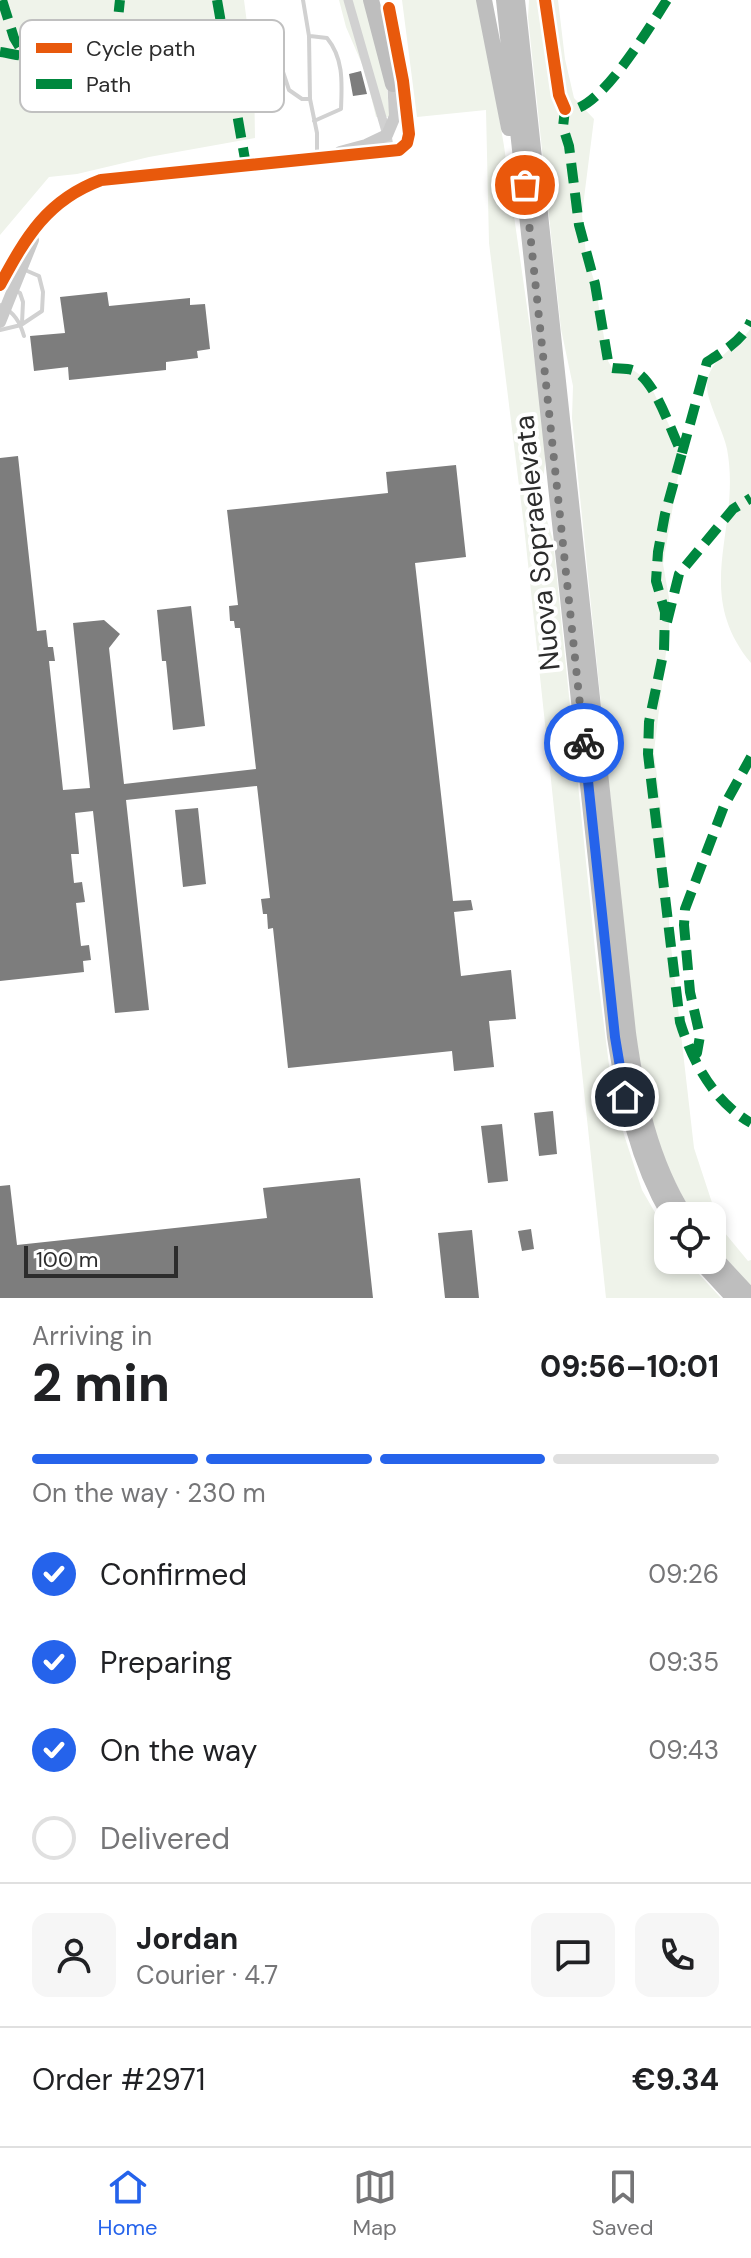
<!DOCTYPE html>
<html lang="en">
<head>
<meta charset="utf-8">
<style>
	body { margin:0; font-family:"DM Sans",sans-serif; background:#f6f6f6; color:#202124; height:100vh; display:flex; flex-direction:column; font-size:30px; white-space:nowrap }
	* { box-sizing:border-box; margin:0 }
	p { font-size:26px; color:#757577 }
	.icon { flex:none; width:44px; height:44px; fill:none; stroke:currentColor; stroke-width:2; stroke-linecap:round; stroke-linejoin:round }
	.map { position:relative; height:1298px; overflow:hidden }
	.drawer { display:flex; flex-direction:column; background:#fff; flex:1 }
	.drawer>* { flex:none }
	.fabs { position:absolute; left:654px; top:1202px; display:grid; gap:16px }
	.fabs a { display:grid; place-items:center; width:72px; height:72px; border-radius:16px; background:#fff; box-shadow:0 4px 12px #0003; font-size:40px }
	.scale { position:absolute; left:24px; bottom:20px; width:154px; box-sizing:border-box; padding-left:8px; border:4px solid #2c2c2c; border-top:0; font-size:22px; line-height:28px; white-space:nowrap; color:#2c2c2c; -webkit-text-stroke:6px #fff; paint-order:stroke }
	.pin { position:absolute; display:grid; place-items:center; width:68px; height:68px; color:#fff; margin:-34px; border:4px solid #fff; border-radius:50%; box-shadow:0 2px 8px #0007 }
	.courier { position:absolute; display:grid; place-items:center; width:80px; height:80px; margin:-40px; border:6px solid #2563eb; border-radius:50%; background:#fff; color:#222; box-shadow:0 2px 10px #0007 }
	.summary em { font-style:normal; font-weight:800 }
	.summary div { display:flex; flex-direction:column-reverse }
	.summary { display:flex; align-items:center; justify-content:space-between; height:136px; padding:0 32px }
	h1 { font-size:52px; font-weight:800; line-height:60px }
	.bar { display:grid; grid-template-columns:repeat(4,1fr); gap:12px 8px; align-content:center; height:96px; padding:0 32px }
	.bar i { height:10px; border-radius:6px; background:#e0e0e0 }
	.bar .active { background:#2563eb }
	.bar p { grid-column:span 4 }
	.line { display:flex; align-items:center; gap:20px; padding:0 32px; border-top:2px solid #e0e0e0 }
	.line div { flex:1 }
	.round { display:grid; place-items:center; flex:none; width:84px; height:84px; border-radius:16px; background:#f6f6f6 }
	ol { padding:0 32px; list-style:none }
	li { display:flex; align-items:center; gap:24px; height:88px }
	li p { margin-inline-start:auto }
	li .icon { padding:8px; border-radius:50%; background:#2563eb; color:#fff; stroke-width:4 }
	li:last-child { color:#757577 }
	li i { width:44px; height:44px; border:4px solid #e0e0e0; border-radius:50% }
	.tab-bar { display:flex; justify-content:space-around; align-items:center; height:112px; border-top:2px solid #e0e0e0; background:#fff; font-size:22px; color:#757577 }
	.tab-bar a { display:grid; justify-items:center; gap:4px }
	.tab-bar .active { color:#2563eb }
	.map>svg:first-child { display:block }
	.green { fill:#eff3ea }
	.building { fill:#7d7d7d }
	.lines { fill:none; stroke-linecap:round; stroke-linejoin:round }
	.lane { stroke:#d1d1d1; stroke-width:4 }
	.street { stroke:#d1d1d1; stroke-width:9 }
	.secondary { stroke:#cacaca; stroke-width:12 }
	.highway { stroke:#bebebe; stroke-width:16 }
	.quiet { stroke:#00873e; stroke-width:10; stroke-dasharray:20 10; stroke-linecap:butt }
	.cycleway-casing { stroke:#fff; stroke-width:17 }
	.cycleway { stroke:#e8590c; stroke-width:12 }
	.done { stroke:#767676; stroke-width:8; stroke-dasharray:0 14.4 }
	.route { stroke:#2563eb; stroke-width:10 }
	.labels { text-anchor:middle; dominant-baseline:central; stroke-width:8; stroke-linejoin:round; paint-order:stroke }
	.street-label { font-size:28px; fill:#2c2c2c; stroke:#fff }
	.key { fill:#fff; stroke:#c0c0c0; stroke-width:2 }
	.key-label { font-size:22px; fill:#2c2c2c }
</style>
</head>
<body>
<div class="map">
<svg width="751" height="1298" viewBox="0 0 751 1298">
	<rect width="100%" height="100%" fill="#fff"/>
	<path class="green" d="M0 0H244L254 77 255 138 149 157 77 174 49 177 0 235Z
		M339 0H366L386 80 390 117H376L365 71 346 27Z
		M402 0H479L504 146 537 377 546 455 543 481 544 511 553 540 598 979 614 1104 642 1190 668 1235V1260H686L721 1298H606L524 526 489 243 486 110 417 117Z
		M529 0H543L561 113 566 115 571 107 564 98 549 0H558L565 59 574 98 594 119 582 214 586 254 595 284 608 361 612 368 633 370 643 377 654 393 682 453 663 564 669 598V628L654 751 665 844 670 938 694 1148 720 1227 748 1261 751 1260V1286L712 1243V1216H693L670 1172 656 1135 636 1048 572 418 573 386 561 329 528 17Z
		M751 328V663C691 590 742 529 727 449 724 432 706 400 707 385 708 358 738 348 751 328Z"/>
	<path class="building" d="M361 71 367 94 353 96 349 74Z
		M107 292 109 306 190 298V305L205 304 210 349 197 351 198 358 166 362V370L69 380 68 367 34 371 30 336 65 333 60 297Z
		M18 456 37 631 46 630 48 647H53L55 661H49L63 790 90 788 73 623 104 620 120 634 109 648 124 784 256 769 240 628H235L234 621H230L229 606 238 605 227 510 388 493 386 472 456 465 466 557 415 563 453 901 471 900 473 910 454 912 461 976 511 970 516 1019 489 1021 494 1067 454 1071 452 1051 288 1068 273 928 268 929 267 914H263L261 899 270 898 257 786 126 800 149 1010 115 1013 93 811 75 813 79 854H71L74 883 82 882 85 902 76 903 81 946 89 945 91 960 83 961 84 972 0 981V458Z
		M191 606 205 726 173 730 166 661H162L157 610Z
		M198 808 206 884 183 887 175 810Z
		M553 1111 557 1154 539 1156 534 1113Z
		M502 1124 508 1181 488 1183 481 1126Z
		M360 1178 373 1298H0V1186L10 1185 17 1245 267 1218 263 1188Z
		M531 1229 534 1249 522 1251 518 1231Z
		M472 1230 479 1298H445L438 1233Z"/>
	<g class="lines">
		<path class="lane" d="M303 0 309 36 310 99 317 133V156
			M310 36 327 38C344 59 342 83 341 109L314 121
			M278 57 289 90 302 99H310
			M2 283 20 293 23 302 22 323
			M0 305C14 312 20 322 24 336
			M0 330 21 325 42 311 43 292 39 276 25 270"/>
		<path class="street" d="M348 0 387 135 390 153
			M545 0 559 95 565 109"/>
		<path class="secondary" d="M340 152 366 145 387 135 395 116 393 78
			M0 285C26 237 47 200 101 180L399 150 407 143 409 134 403 81 389 8
			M0 322 33 240"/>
		<path class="highway" d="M371 0 393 84
			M484 0 509 128
			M504 0 615 1037C625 1100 637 1160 670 1216
			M517 0 628 1033C637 1098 650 1160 685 1216
			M712 1255 751 1297
			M699 1260 734 1298"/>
		<path class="quiet" d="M2 0 14 38 25 56
			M217 0 246 165
			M667 0C651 24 596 119 565 109L563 127 569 146 579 225 595 284 608 361 612 368C618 369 626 368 632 370 655 377 671 433 682 453L665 514 658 552 656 581 665 612 664 650 649 722 648 754 680 1022C692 1061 714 1102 751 1123
			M0 52C26 56 90 72 108 48 118 35 118 16 120 0
			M682 453 707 362C724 351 743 340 751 321
			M667 622 679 574 733 509 751 498
			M693 1057 697 1053 700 1036 690 992 684 925 685 909 724 806 751 757"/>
		<g class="cycleway-casing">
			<path id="cycleway" d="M545 0 559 95 565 109
				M0 285C26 237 47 200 101 180L399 150 407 143 409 134 403 81 389 8"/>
		</g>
		<use href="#cycleway" class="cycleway"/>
	</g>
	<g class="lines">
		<path class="done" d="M525 185 584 743"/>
		<path class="route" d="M584 743 615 1037 625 1097"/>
	</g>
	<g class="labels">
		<g class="street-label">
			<text transform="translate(537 543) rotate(-96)">Nuova Sopraelevata</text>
		</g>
	</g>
	<rect x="20" y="20" width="264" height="92" rx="12" class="key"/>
	<rect x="36" y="43" width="36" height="10" fill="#e8590c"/>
	<rect x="36" y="79" width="36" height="10" fill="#00873e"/>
	<g class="key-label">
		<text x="86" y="56">Cycle path</text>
		<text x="86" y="92">Path</text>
	</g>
</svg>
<div class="fabs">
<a><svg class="icon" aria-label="locate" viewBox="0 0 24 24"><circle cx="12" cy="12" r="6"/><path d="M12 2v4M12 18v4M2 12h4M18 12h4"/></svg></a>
</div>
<div class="scale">100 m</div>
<div class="pin" style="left:525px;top:185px;background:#ea580c"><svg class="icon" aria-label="bag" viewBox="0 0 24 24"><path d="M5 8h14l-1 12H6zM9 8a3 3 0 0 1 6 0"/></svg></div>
<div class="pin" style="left:625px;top:1097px;background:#1f2937"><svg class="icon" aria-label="home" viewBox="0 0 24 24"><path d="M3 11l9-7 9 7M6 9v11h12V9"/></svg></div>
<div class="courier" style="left:584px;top:743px"><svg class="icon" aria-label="bike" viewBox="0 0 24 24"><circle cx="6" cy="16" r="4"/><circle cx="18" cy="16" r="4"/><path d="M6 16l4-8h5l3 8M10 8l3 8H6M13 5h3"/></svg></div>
</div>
<section class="drawer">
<div class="summary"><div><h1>2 min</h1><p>Arriving in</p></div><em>09:56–10:01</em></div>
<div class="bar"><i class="active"></i><i class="active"></i><i class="active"></i><i></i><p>On the way · 230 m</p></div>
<ol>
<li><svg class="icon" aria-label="check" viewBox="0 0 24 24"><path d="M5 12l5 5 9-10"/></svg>Confirmed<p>09:26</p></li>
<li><svg class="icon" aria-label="check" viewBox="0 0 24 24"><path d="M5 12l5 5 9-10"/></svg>Preparing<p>09:35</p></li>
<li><svg class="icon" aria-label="check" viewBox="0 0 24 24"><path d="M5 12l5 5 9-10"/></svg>On the way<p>09:43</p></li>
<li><i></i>Delivered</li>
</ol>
<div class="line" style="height:144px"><a class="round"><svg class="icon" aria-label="person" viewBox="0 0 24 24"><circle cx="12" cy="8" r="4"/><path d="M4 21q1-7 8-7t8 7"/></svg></a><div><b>Jordan</b><p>Courier · 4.7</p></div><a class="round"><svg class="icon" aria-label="chat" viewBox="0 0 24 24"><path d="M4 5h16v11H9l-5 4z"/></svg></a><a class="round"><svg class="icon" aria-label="phone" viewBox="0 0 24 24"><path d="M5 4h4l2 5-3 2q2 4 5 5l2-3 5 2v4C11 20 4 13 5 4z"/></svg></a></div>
<div class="line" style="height:104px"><div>Order #2971</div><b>€9.34</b></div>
</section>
<nav class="tab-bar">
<a class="active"><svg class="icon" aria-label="home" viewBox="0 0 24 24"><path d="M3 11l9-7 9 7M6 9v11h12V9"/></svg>Home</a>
<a><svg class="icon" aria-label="map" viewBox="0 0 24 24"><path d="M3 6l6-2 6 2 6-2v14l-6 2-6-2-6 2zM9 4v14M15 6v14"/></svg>Map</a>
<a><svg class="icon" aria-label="saved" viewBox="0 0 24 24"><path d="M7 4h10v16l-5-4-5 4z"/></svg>Saved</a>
</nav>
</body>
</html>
